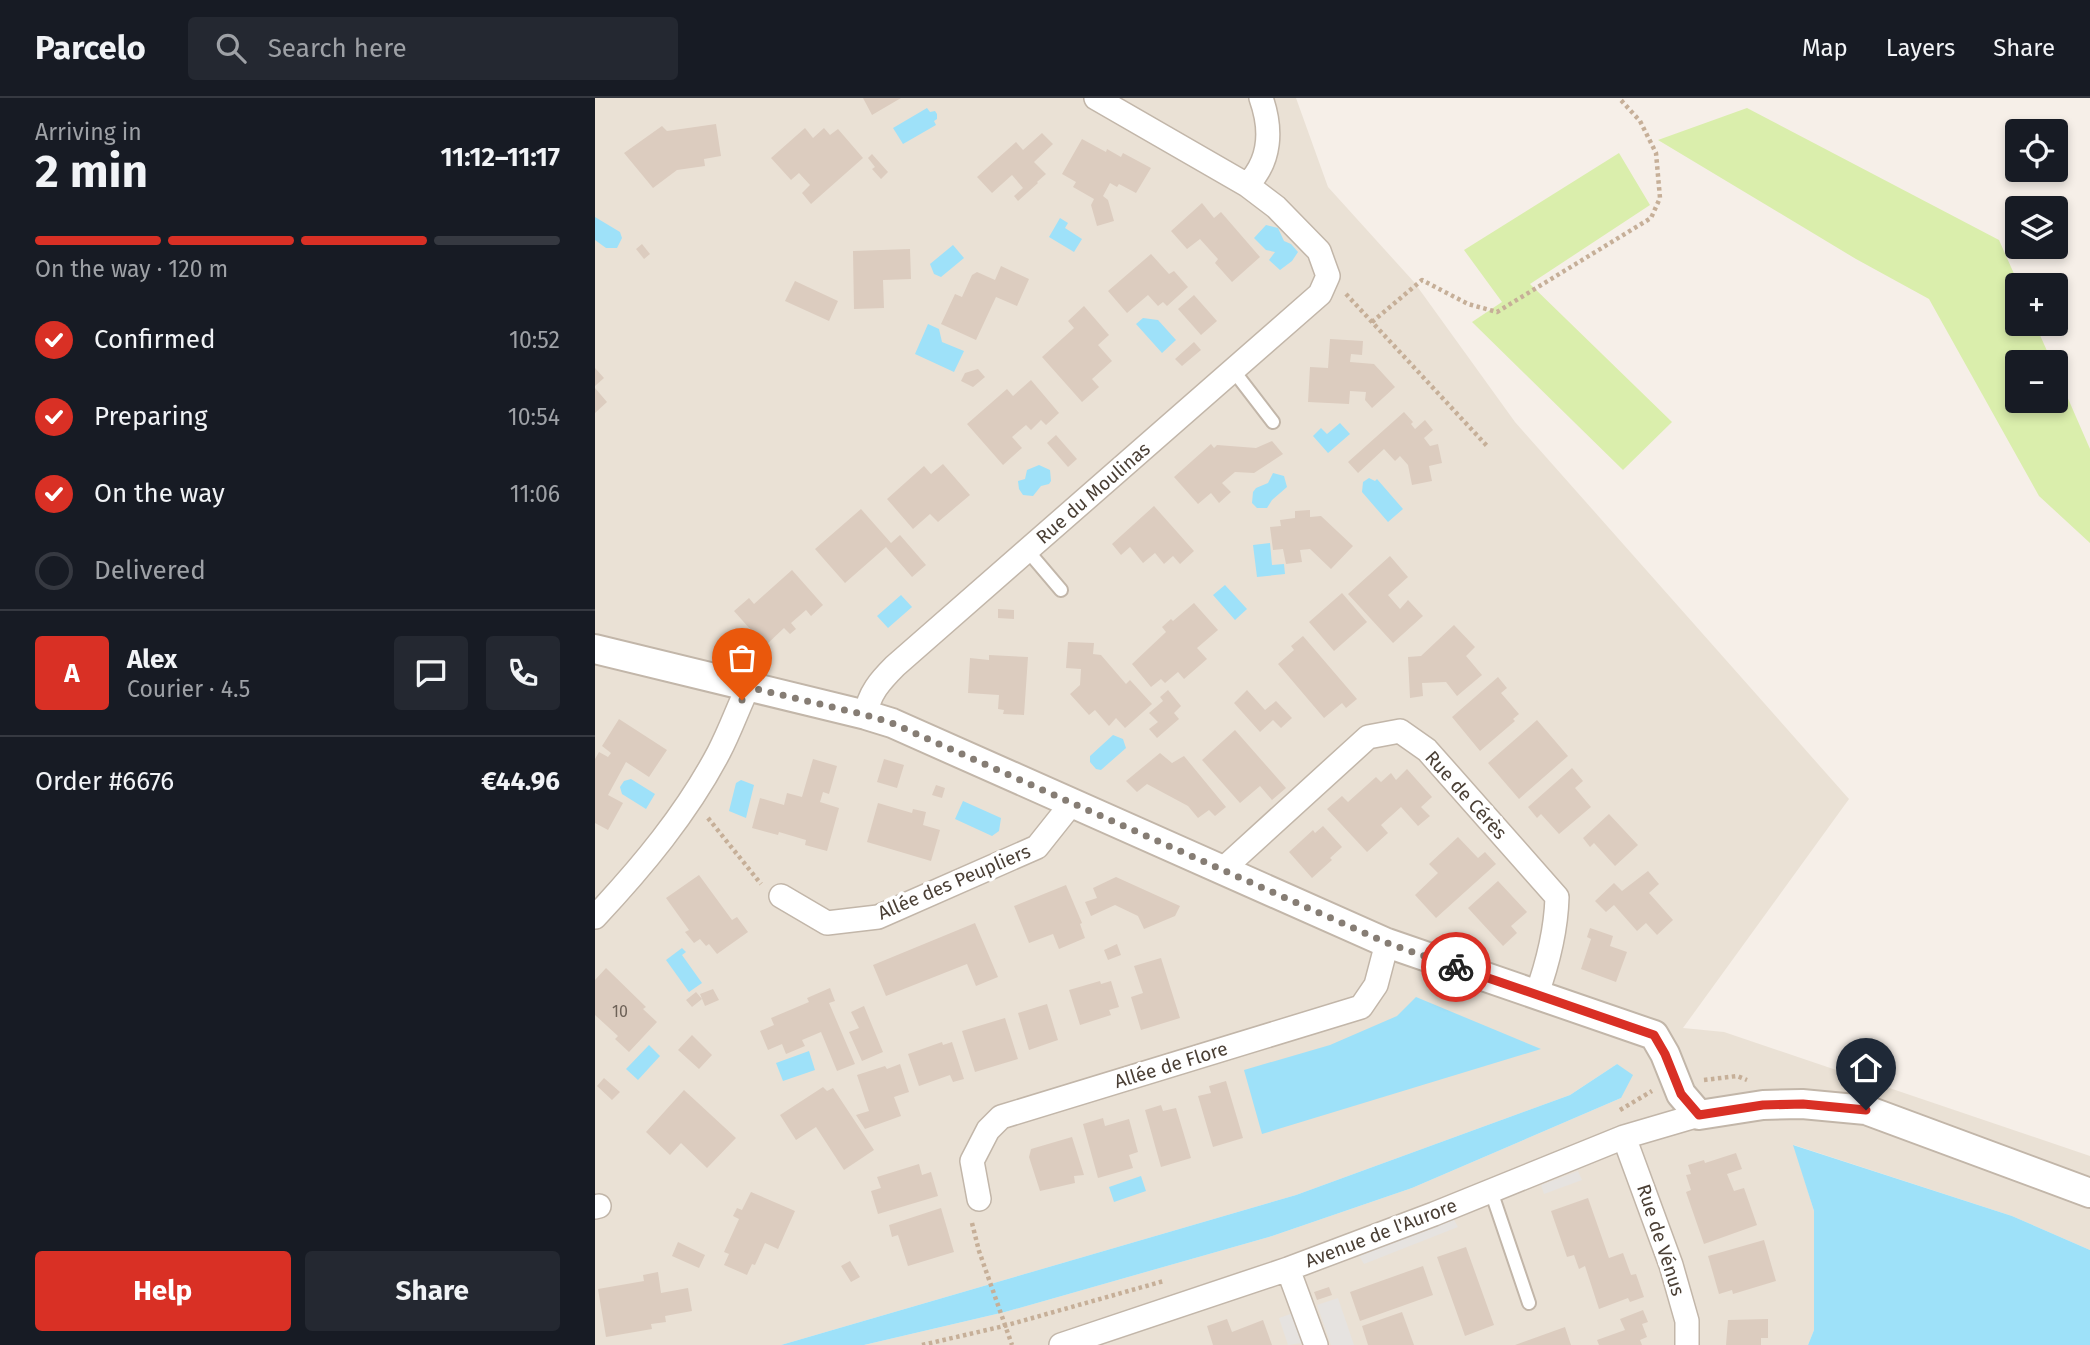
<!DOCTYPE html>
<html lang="en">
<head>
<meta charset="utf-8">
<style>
	body { margin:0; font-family:"Fira Sans",sans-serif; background:#242831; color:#f1f3f6; height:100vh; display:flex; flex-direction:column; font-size:26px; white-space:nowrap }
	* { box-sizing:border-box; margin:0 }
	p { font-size:23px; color:#9ea1a6 }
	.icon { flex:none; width:38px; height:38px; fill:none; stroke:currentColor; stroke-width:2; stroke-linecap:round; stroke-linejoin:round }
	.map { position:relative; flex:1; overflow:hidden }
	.panel { display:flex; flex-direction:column; background:#171b24; width:595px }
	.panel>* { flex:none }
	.buttons { position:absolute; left:1410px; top:21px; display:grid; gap:14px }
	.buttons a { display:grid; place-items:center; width:63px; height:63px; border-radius:7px; background:#171b24; box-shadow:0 4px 10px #0003; font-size:35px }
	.pin { position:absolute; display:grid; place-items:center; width:60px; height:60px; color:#fff; margin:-72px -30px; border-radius:50% 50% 50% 0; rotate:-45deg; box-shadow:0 0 7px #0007 }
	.pin .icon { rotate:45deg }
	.courier { position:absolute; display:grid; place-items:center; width:70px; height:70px; margin:-35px; border:5px solid #d93025; border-radius:50%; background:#fff; color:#222; box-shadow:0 2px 9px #0007 }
	.head em { font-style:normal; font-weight:700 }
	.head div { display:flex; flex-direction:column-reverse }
	.head { display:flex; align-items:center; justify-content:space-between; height:119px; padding:0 35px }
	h1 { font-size:46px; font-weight:700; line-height:52px }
	.bar { display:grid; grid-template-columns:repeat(4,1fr); gap:10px 7px; align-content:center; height:84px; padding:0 35px }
	.bar i { height:9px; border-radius:5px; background:#363941 }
	.bar .on { background:#d93025 }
	.bar p { grid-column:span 4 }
	.line { display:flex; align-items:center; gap:18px; padding:0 35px; border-top:2px solid #363941 }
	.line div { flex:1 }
	.round { display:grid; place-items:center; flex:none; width:74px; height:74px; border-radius:7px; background:#242831 }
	ol { padding:0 35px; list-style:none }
	li { display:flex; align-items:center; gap:21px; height:77px }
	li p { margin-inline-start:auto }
	li .icon { padding:7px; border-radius:50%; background:#d93025; color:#fff; stroke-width:4 }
	li:last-child { color:#9ea1a6 }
	li i { width:38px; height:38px; border:4px solid #363941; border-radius:50% }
	.action { display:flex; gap:14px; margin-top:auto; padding:14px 35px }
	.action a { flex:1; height:80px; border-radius:7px; background:#d93025; color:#fff; font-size:28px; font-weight:700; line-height:80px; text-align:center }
	.action a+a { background:#242831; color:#f1f3f6 }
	header { display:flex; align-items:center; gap:42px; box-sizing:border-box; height:98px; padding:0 35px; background:#171b24; border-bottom:2px solid #363941 }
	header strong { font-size:33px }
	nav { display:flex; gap:38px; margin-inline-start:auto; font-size:24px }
	.search { width:490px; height:63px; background:#242831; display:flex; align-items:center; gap:18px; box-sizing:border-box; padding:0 24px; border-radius:7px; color:#9ea1a6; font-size:26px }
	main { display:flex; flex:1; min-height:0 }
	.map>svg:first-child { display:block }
	.residential { fill:#eae1d5 }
	.green { fill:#daeeac }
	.parking { fill:#e6e3e0 }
	.water { fill:#9ee1f9 }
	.building { fill:#dcccbf }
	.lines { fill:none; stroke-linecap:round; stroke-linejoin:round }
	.service-casing { stroke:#c2b6a9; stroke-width:16 }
	.minor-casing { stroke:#c2b6a9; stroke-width:26 }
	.tertiary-casing { stroke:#c2b6a9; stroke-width:32 }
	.path { stroke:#c6af98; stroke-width:4.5; stroke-dasharray:3.5 3.5; stroke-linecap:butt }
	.service { stroke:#fff; stroke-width:12 }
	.minor { stroke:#fff; stroke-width:23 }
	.tertiary { stroke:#fff; stroke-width:28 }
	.done { stroke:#867d74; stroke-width:7; stroke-dasharray:0 12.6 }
	.route { stroke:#d93025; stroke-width:9 }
	.labels { text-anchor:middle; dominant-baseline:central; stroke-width:7; stroke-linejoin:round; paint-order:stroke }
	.number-label { font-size:16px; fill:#6e6258 }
	.street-label { font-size:19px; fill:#4a3f35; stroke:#fff }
</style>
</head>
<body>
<header>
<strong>Parcelo</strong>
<div class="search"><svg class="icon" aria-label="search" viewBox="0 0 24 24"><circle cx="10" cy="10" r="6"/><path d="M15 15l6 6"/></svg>Search here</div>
<nav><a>Map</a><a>Layers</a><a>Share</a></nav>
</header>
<main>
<section class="panel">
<div class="head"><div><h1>2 min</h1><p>Arriving in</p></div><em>11:12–11:17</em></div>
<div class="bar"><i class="on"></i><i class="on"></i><i class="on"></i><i></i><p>On the way · 120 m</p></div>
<ol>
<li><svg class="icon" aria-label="check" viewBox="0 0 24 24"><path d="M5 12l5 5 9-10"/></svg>Confirmed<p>10:52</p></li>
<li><svg class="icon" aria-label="check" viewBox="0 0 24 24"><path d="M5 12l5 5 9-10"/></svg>Preparing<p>10:54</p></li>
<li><svg class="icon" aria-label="check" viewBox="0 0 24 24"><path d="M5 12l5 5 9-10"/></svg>On the way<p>11:06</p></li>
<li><i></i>Delivered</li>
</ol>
<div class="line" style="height:126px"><b class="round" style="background:#d93025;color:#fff">A</b><div><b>Alex</b><p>Courier · 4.5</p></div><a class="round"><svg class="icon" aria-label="chat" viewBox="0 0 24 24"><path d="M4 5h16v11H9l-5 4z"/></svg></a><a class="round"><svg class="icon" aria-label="phone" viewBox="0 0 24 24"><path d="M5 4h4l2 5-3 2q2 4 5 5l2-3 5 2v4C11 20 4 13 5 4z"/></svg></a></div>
<div class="line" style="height:91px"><div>Order #6676</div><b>€44.96</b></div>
<div class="action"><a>Help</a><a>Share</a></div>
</section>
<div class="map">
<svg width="1495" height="1247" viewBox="0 0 1495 1247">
	<rect width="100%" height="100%" fill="#f6efe8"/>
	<path class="residential" d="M0 0H701L733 89 819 184 920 324 1254 701 1088 930 1129 934 1495 1058V1152L1417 1118 1199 1047 1219 1113V1232L1213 1247H269L410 1214 674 1139 817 1090 1026 1000 1022 966 975 997 701 1097 186 1247H0Z"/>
	<path class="green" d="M1152 10 1404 142 1424 187 1423 226H1440L1457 264H1423V303H1461V273L1495 351V445L1444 398 1334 201 1261 161 1063 42Z
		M1024 55 1055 107 935 186 1077 324 1028 372 877 224 907 204 869 152Z"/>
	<path class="parking" d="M983 1073 987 1082 949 1096 946 1087Z
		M858 1120 863 1129 769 1166 764 1158Z
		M743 1200 759 1247H736L722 1207Z
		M704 1213 714 1244 693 1247 684 1220Z"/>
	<path class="water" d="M332 10 335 14 340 13 342 16V21L339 23 341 27 308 46 298 30Z
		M0 119 25 134 27 140 22 150H11L0 142Z
		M465 120 473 125 470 130 487 141 479 154 454 139Z
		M671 127 683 130 689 143 696 146 703 154 697 163 685 172 674 162 680 154 671 152 659 140Z
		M358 147 369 160 346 179 339 176 335 166Z
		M548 220 563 222 581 242 567 255 541 226Z
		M333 226 344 231 347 244 369 253 359 274 320 256Z
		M745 325 755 336 733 355 718 338 726 330 732 336Z
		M444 367 455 372 456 383 454 386 446 388 438 398 428 397 424 391 423 383 430 381 432 372Z
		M678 375 689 378 692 389 677 402 672 410H662L657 405 658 394 661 390 673 385Z
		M774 380 780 383 782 381 808 411 793 424 767 394 768 384Z
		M675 445 677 467 689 466 690 476 662 479 658 447Z
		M630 487 652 511 640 522 618 497Z
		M306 497 317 509 293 530 282 518Z
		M518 637 528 641 531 650 506 672 501 671 495 664V658Z
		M36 681 60 696 51 711 27 696 25 689 29 683Z
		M146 682 159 687 151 720 134 713 141 685Z
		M368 703 406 720 404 733 397 738 360 721Z
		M87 850 91 854 87 857 107 885 94 894 71 862Z
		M821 899 946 951 667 1036 649 972 735 947 802 918Z
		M54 947 65 958 43 982 31 971Z
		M214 953 220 972 188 983 181 965Z
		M1022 966 1038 977 1026 1000 817 1090 674 1139 410 1214 269 1247H186L701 1097 975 997Z
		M1198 1047 1417 1118 1495 1152V1247H1213L1219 1232V1113Z
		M546 1078 551 1093 519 1104 514 1089Z"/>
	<path class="building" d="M268 0H306L277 17Z
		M121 26 126 58 109 61 110 68 82 72 58 90 29 55 67 28 72 33Z
		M210 30 218 40 229 30 235 37 243 31 268 60 216 106 207 95 215 87 204 75 196 82 176 60Z
		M447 35 458 46 439 64 451 76 442 84 443 85 423 103 419 98 428 90 417 77 397 95 382 79 421 44 428 52Z
		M487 41 511 54 512 51 526 59 528 55 556 70 541 95 524 86 522 89 515 85 508 98 513 102 519 123 502 128 496 107 499 101 478 89 481 84 467 76Z
		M277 56 293 74 286 81 277 71 280 69 273 60Z
		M607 105 619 120 626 114 665 159 637 184 620 165 623 161 605 141 592 151 576 133Z
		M47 146 55 156 49 161 41 151Z
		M315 151 316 181 288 182 289 210 259 211 258 153Z
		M556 156 574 176 579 173 593 189 572 208 568 204 563 208 553 197 532 215 513 193Z
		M406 168 434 181 422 208 401 199 381 242 346 226 360 196 367 199 377 177 382 174 400 182Z
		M200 183 243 203 234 223 190 203Z
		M599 197 622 223 606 237 583 211Z
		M489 208 514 237 503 247 517 263 497 281 504 289 487 304 447 259 479 230 473 223Z
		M735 241 768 243 767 257 756 256 755 264 779 266 800 289 777 310 770 302 771 294 755 293 754 306 713 304 715 269 733 270Z
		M599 244 606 252 587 268 580 261Z
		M0 270 9 280 0 288Z
		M383 271 390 279 378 289 366 283 370 275Z
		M436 282 464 315 451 327 446 322 436 332 431 327 417 339 427 350 408 367 372 326 412 291 418 298Z
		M0 290 12 304 0 315Z
		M809 314 818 324 816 326 820 331 830 322 838 332 829 340 835 348 843 346 847 365 834 368 837 383 817 387 813 367 805 358 800 363 789 351 763 375 753 364Z
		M461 337 482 361 473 369 452 345Z
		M677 343 688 356 659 375 640 374 627 385 636 394 624 405 616 395 603 406 579 379 616 346 619 350 622 347 661 350Z
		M348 366 375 397 343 424 335 416 318 431 292 401 329 368 336 376Z
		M559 408 599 453 585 466 578 458 569 466 560 455 548 465 535 449 526 457 517 446Z
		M266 411 296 445 305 437 331 467 317 479 291 449 250 485 220 451Z
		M715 412V419L726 418 758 448 736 471 715 451 705 452 707 464 691 466 688 451 678 452 675 429 686 428 685 422 700 420V413Z
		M795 458 813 479 793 497 805 511 813 502 828 518 798 545 753 496Z
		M197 472 228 507 216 518 211 512 196 525 201 531 195 536 189 530 170 548 139 513 154 500 159 506Z
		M747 495 772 524 739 553 714 524Z
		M599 505 623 532 602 550 612 561 589 581 583 574 570 585 566 581 556 589 537 566 571 534 567 529 576 521 578 523Z
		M403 511 419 512V521L403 520Z
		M859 527 880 549 871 558 887 577 862 598 851 584 827 585 828 598 815 600 813 559 826 558Z
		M708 538 762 601 751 610 747 605 729 620 683 566 699 552 696 548Z
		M473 544 499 545 498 556 506 557 531 586 535 582 557 606 530 630 521 620 514 628 500 612 494 617 475 596 485 587 486 571 471 570Z
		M394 557 433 559 429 617 408 616 409 612 403 611 404 597 373 595 375 560 394 562Z
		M903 579 912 590 906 595 924 616 918 621 920 623 885 653 857 619Z
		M573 592 586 608 579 615 584 621 562 640 554 631 563 624 554 615 568 603 565 599Z
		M652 592 670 612 681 603 697 620 686 630 678 622 665 634 639 605Z
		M24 621 72 652 54 679 31 664 13 697 28 705 13 732 0 725V661L4 654 13 659 16 655 7 648Z
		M942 622 973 658 924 701 893 665Z
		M640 632 691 690 677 702 665 688 645 705 607 662Z
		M565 655 577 665 589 658 631 709 620 718 614 712 603 720 593 708 552 686 542 694 531 683Z
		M218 661 242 668 234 696 228 694 225 704 244 710 232 753 210 747 211 742 184 734 183 737 157 730 165 700 189 707 192 695 207 699Z
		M289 661 309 667 302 690 282 684Z
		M977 670 988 683 980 690 996 709 964 736 946 716 942 720 933 709Z
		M812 671 837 699 826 709 835 718 823 728 806 709 786 727 793 735 772 754 732 711 747 698 753 704 781 679 786 684 796 675 801 682Z
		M341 687 350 690 347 700 337 697Z
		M283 705 317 715 318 711 331 714 328 727 345 732 336 763 272 744Z
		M1014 716 1043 747 1020 768 999 745 995 749 988 740Z
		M728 728 747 749 735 760 737 762 717 780 694 754 718 732 720 735Z
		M863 739 883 760 890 754 901 766 841 820 820 797 843 775 834 766Z
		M1053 773 1064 786 1054 795 1078 822 1062 837 1051 825 1042 833 1019 807 1011 814 1000 803 1019 785 1027 793Z
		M104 777 137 822 142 819 153 834 122 856 114 846 111 848 105 841 99 845 90 834 94 832 71 800Z
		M521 779 585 808 580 818 549 831 543 818 520 807 496 818 490 804 502 800 498 790Z
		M903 783 932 814 916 828 922 835 908 848 873 810Z
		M471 787 487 825 485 826 490 840 464 851 458 836 434 845 419 808Z
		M380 825 403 879 381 888 372 866 291 898 278 867Z
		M995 830 1018 838 1015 848 1032 854 1021 884 986 871 996 841 992 839Z
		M522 846 526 857 513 862 509 852Z
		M566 860 585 920 546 932 536 899 548 895 539 868Z
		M11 870 51 909 48 911 62 924 34 954 20 941 23 938 0 917V882Z
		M505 883 506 886 516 883 524 909 514 912 516 917 485 927 474 892Z
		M235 890 240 903 234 905 260 966 242 973 226 934 207 942 210 948 191 956 187 946 173 952 165 933 179 927 176 920 214 904 212 900Z
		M118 891 124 902 110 908 105 896Z
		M101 894 107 901 97 909 91 902Z
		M452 906 463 942 434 952 423 915Z
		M269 908 288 954 267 963 254 934 264 930 256 914Z
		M410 920 423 961 380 974 367 933Z
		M97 937 117 957 104 971 83 952Z
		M347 944 348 947 357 944 369 981 358 984 355 977 324 988 313 956Z
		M305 966 314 994 299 999 306 1018 270 1031 261 1017 274 1013 262 977 290 968 292 971Z
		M9 980 25 994 17 1002 2 988Z
		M631 983 648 1040 618 1049 603 998 616 995 614 988Z
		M228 989 232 993 238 990 279 1052 249 1072 221 1029 201 1042 185 1017Z
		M89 992 141 1040 112 1070 86 1045 75 1057 51 1034Z
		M566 1007 568 1013 581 1010 596 1060 566 1069 550 1012Z
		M508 1020 510 1028 534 1021 543 1054 534 1057 538 1070 503 1080 488 1026Z
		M477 1039 489 1077 479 1078 480 1085 445 1093 434 1059 436 1051Z
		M1141 1055 1147 1071 1132 1076 1139 1093 1149 1090 1162 1127 1109 1146 1091 1094 1096 1092 1091 1077 1096 1076 1093 1067 1109 1062 1110 1065Z
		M324 1066 327 1077 336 1074 343 1098 283 1116 276 1093 286 1090 282 1079Z
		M156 1094 200 1113 183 1151 170 1145 160 1167 157 1166 152 1177 129 1167 134 1156 129 1154 144 1121 138 1118 142 1110 147 1112Z
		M993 1100 1014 1160 1028 1155 1036 1177 1041 1176 1049 1199 1035 1204 1033 1200 1004 1211 990 1168 984 1171 979 1157 972 1159 956 1113Z
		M346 1110 359 1154 313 1168 303 1137 297 1139 294 1127Z
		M1169 1142 1181 1183 1138 1196 1137 1192 1124 1196 1113 1158Z
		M83 1144 110 1157 104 1170 77 1158Z
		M871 1149 899 1227 870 1238 842 1159Z
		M255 1163 265 1179 256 1184 246 1168Z
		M828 1168 838 1197 765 1223 755 1194Z
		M63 1174 66 1195 93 1190 97 1213 70 1218 71 1224 56 1226 57 1231 11 1239 3 1191 49 1183 48 1177Z
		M734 1189 737 1197 722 1202 719 1194Z
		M1048 1212 1053 1224 1047 1226 1052 1239 1045 1242 1047 1247H1004L1002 1242 1030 1232 1025 1221Z
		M807 1214 819 1247H773L767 1228Z
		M632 1221 637 1234 668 1222 677 1247H618L612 1228Z
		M1173 1221V1240H1166V1247H1131L1133 1222Z
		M970 1229 976 1247H920Z"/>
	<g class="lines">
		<g class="service-casing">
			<path id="service" d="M638 272 678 324
				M432 452 466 492
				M896 1093 934 1205"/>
		</g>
		<g class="minor-casing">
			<path id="minor" d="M652 87C676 63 677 31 666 0
				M271 617C273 596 286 582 300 568L725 196 733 178 724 153 681 109 652 87 501 0
				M627 772 773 639 805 633 832 652 962 799C961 834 953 865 941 898
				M186 798 232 825 283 819 442 749 477 705
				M0 819C47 769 92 715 124 654 135 633 143 610 153 589
				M1029 1039 1076 1167 1092 1223V1247
				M384 1101 377 1063 393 1032 406 1019 766 909 781 887 792 845
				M0 1109 4 1108
				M693 1171 721 1247
				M466 1247 693 1171 839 1116 1029 1039 1104 1017"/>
		</g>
		<g class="tertiary-casing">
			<path id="tertiary" d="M0 551 271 617 297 625 792 845 1059 937 1070 956 1086 996 1104 1017 1168 1007 1207 1006 1271 1012 1495 1095"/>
		</g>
		<path class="path" d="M751 196 892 348
			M777 224 827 182 873 206 902 214 1056 120 1065 100 1061 55 1045 23 1024 0
			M113 720 166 786
			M1109 982 1142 978 1152 982
			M1025 1012 1057 993
			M377 1125 384 1153 417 1247
			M327 1247 409 1228 569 1183"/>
		<use href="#service" class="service"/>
		<use href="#minor" class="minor"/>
		<use href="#tertiary" class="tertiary"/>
	</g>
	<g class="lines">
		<path class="done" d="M147 602 153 589 271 617 297 625 792 845 861 869"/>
		<path class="route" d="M861 869 1059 937 1070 956 1086 996 1104 1017 1168 1007 1208 1006 1271 1012"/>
	</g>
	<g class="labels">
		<g class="number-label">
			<text x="25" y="913">10</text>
		</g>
		<g class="street-label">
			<text transform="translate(498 395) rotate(-41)">Rue du Moulinas</text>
			<text transform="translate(871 697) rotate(48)">Rue de Cérès</text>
			<text transform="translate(359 784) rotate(-23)">Allée des Peupliers</text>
			<text transform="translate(576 967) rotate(-17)">Allée de Flore</text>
			<text transform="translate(786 1135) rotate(-21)">Avenue de l'Aurore</text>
			<text transform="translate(1066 1142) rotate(72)">Rue de Vénus</text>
		</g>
	</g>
</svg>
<div class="buttons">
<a><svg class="icon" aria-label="locate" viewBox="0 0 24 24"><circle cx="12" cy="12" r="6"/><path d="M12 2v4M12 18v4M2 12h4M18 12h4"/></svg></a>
<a><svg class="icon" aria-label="layers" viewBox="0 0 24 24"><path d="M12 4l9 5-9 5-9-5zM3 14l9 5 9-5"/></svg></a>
<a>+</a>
<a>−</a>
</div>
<div class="pin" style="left:147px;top:602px;background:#ea580c"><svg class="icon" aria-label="bag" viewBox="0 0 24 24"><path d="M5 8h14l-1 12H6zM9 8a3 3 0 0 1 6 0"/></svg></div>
<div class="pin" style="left:1271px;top:1012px;background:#1f2937"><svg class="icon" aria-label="home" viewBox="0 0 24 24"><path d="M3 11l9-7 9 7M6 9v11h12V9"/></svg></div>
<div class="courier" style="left:861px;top:869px"><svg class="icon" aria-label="bike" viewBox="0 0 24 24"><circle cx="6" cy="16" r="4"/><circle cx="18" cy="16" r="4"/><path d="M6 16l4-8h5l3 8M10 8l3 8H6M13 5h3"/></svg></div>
</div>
</main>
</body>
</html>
